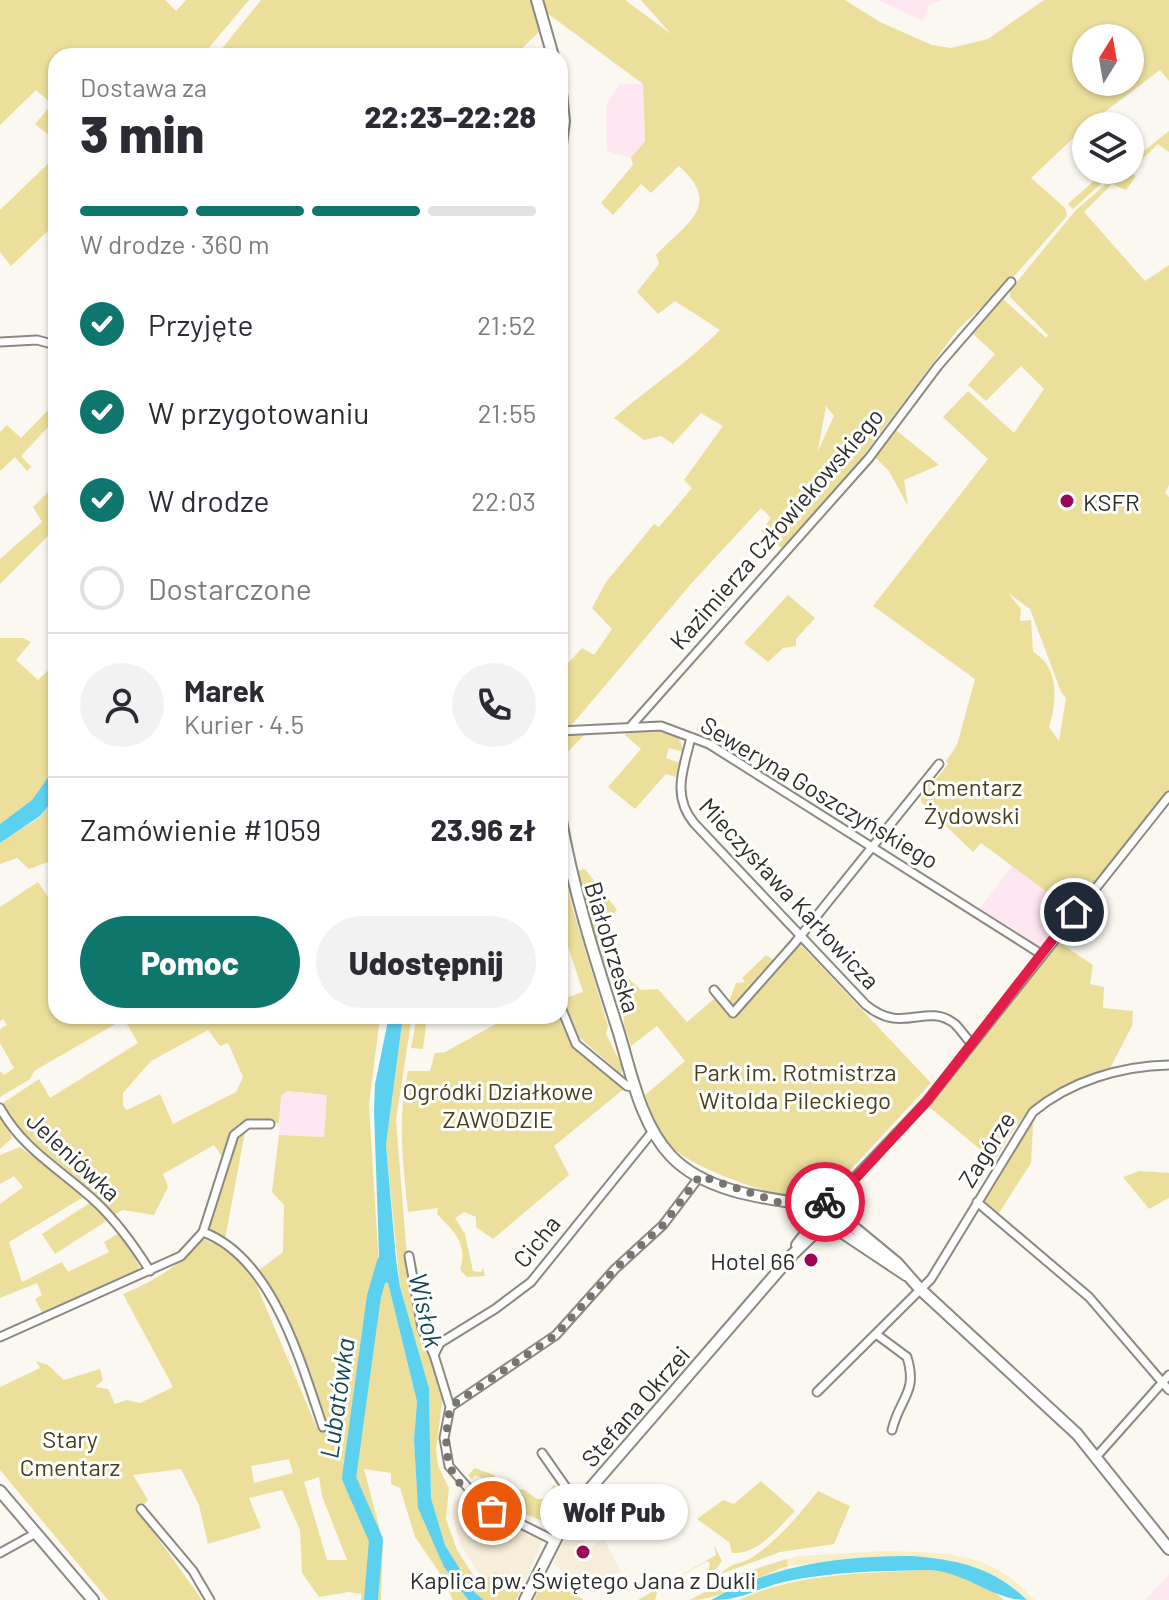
<!DOCTYPE html>
<html lang="pl">
<head>
<meta charset="utf-8">
<style>
	body { margin:0; font-family:Barlow,sans-serif; background:#f2f2f3; color:#2b2b33; height:100vh; display:flex; flex-direction:column; font-size:30px; white-space:nowrap }
	* { box-sizing:border-box; margin:0 }
	p { font-size:26px; color:#7c7c81 }
	.icon { flex:none; width:44px; height:44px; fill:none; stroke:currentColor; stroke-width:2; stroke-linecap:round; stroke-linejoin:round }
	.map { position:relative; flex:1; overflow:hidden }
	.drawer { position:absolute; left:48px; top:48px; width:520px; height:976px; display:flex; flex-direction:column; background:#fff; border-radius:24px; box-shadow:0 2px 6px #0004 }
	.drawer>* { flex:none }
	.needle { width:52px; rotate:11deg }
	.controls { position:absolute; left:1072px; top:24px; display:grid; gap:16px }
	.controls a { display:grid; place-items:center; width:72px; height:72px; border-radius:50%; background:#fff; box-shadow:0 2px 6px #0004; font-size:40px }
	.pin { position:absolute; display:grid; place-items:center; width:68px; height:68px; color:#fff; margin:-34px; border:4px solid #fff; border-radius:50%; box-shadow:0 2px 8px #0007 }
	.courier { position:absolute; display:grid; place-items:center; width:80px; height:80px; margin:-40px; border:6px solid #e11d48; border-radius:50%; background:#fff; color:#222; box-shadow:0 2px 10px #0007 }
	.bubble { position:absolute; height:56px; border-radius:28px; background:#fff; box-shadow:0 2px 6px #0004; font-size:26px; font-weight:800; line-height:56px; text-align:center }
	.headline em { font-style:normal; font-weight:800 }
	.headline div { display:flex; flex-direction:column-reverse }
	.headline { display:flex; align-items:center; justify-content:space-between; height:136px; padding:0 32px }
	h1 { font-size:52px; font-weight:800; line-height:60px }
	.bar { display:grid; grid-template-columns:repeat(4,1fr); gap:12px 8px; align-content:center; height:96px; padding:0 32px }
	.bar i { height:10px; border-radius:6px; background:#e1e1e2 }
	.bar .current { background:#0f766e }
	.bar p { grid-column:span 4 }
	.line { display:flex; align-items:center; gap:20px; padding:0 32px; border-top:2px solid #e1e1e2 }
	.line div { flex:1 }
	.round { display:grid; place-items:center; flex:none; width:84px; height:84px; border-radius:42px; background:#f2f2f3 }
	ol { padding:0 32px; list-style:none }
	li { display:flex; align-items:center; gap:24px; height:88px }
	li p { margin-inline-start:auto }
	li .icon { padding:8px; border-radius:50%; background:#0f766e; color:#fff; stroke-width:4 }
	li:last-child { color:#7c7c81 }
	li i { width:44px; height:44px; border:4px solid #e1e1e2; border-radius:50% }
	.button { display:flex; gap:16px; margin-top:auto; padding:16px 32px }
	.button a { flex:1; height:92px; border-radius:48px; background:#0f766e; color:#fff; font-size:32px; font-weight:800; line-height:92px; text-align:center }
	.button a+a { background:#f2f2f3; color:#2b2b33 }
	.map>svg:first-child { display:block }
	.commercial { fill:#f7edd8 }
	.industrial { fill:#ffe7f1 }
	.green { fill:#ecdf9c; fill-rule:evenodd }
	.sand { fill:#f8efc9 }
	.water { fill:#5cd1ef }
	.lines { fill:none; stroke-linecap:round; stroke-linejoin:round }
	.river { stroke:#5cd1ef; stroke-width:14 }
	.street-casing { stroke:#8b8a82; stroke-width:11 }
	.secondary-casing { stroke:#8b8a82; stroke-width:14 }
	.street { stroke:#fff; stroke-width:7 }
	.secondary { stroke:#fff; stroke-width:10 }
	.done { stroke:#75746f; stroke-width:8; stroke-dasharray:0 14.4 }
	.route { stroke:#e11d48; stroke-width:10 }
	.poi-dot { fill:#9b0755; stroke:#fff; stroke-width:3 }
	.labels { text-anchor:middle; dominant-baseline:central; stroke-width:6; stroke-linejoin:round; paint-order:stroke }
	.poi-label { font-size:24px; fill:#2d2d2a; stroke:#fff; text-anchor:start }
	.street-label { font-size:24px; fill:#2d2d2a; stroke:#fff }
	.park-label { font-size:24px; fill:#474019; stroke:#fff }
	.water-label { font-size:26px; font-style:italic; fill:#134754; stroke:#fff }
</style>
</head>
<body>
<div class="map">
<svg width="1169" height="1600" viewBox="0 0 1169 1600">
	<rect width="100%" height="100%" fill="#faf8f0"/>
	<path class="commercial" d="M473 1490 502 1511 548 1530 522 1587 495 1572 483 1580 460 1544 452 1512 455 1501Z
		M568 1529 591 1547 604 1539 621 1572 582 1585 553 1564Z"/>
	<path class="industrial" d="M878 0H943L929 5 923 21Z
		M620 84H643L645 142 631 158 607 151 606 105Z
		M1012 866 1074 912 1042 951 979 910Z
		M287 1091 327 1095 324 1137 279 1135 281 1096Z
		M1169 1575V1600H1145Z"/>
	<path class="green" d="M0 0H165L176 11 186 0H249L202 56H56V141L35 124 52 104 36 90 0 125Z
		M261 0H530L539 32 514 56H216Z
		M544 0H625L671 34 641 0H845L880 22 932 45 951 48 988 39 1044 0H1169V81L1160 70 1086 126 1031 178 1065 208 1067 216 1010 281 959 328 842 484 782 548 761 531 771 518 761 508 690 585 570 727 560 728V672L582 648 594 655 612 629 592 608 606 582 654 524 659 527 692 488 684 480 723 426 701 413 673 444 661 436 644 440 614 418C649 387 688 363 720 330L675 301 658 314 637 292 659 264 656 255C685 224 724 206 679 166L651 193 641 184 613 215 601 203 633 165 631 158 645 141 643 84 547 13ZM1086 38H1130V82H1086ZM826 406 834 416 818 451V450Z
		M1169 131V152L1158 144 1130 171 1136 176 1126 190 1112 184 1084 212 1145 281 1169 265V485L1165 493 1169 497V796L1074 912 981 843 973 852 921 802 922 796 948 764 946 761 957 745 975 679 873 606 988 459 943 417 968 391 1014 433 1044 389 1021 366 986 401 968 385 995 354 973 334 1003 299 1046 338 1048 335 1010 297V290L1075 211 1122 170H1130V162ZM1008 593 1030 609 1061 692 1066 698 1059 741 1049 727C1057 702 1060 667 1033 652L1031 620 1020 621 1021 609Z
		M56 156V223L11 266 0 252V210Z
		M1106 170H1116L1073 209 1068 204Z
		M56 402V425H50L21 456 31 467 27 471 15 457 0 471V432L7 425 21 438Z
		M896 430 939 465 904 480 908 506 889 471 875 457Z
		M56 484V528L0 584V559L42 522 33 507Z
		M788 595 815 618 796 639V646L783 648 768 662 744 643Z
		M0 638H23L31 642 16 660 38 680 56 663V766L32 800 0 824Z
		M659 729C674 732 682 737 683 752L669 748 666 758 680 763 676 777 666 774 635 809 608 787 641 749 625 735 629 730Z
		M586 733 560 760V735Z
		M56 797V859L29 869 17 858 0 864V843L40 817Z
		M564 862 570 899 608 1026 606 1034 623 1068 621 1074 579 1037 563 999 583 992 560 922V863Z
		M585 869 617 910 597 931 605 945 602 947 594 944 576 871Z
		M38 882 53 904 56 902V1016H380L369 1105 380 1282 388 1283 417 1403 414 1440 418 1503 444 1567 468 1600H453L443 1578 415 1537 400 1488 391 1484V1473L364 1469 383 1542 381 1600H361V1594L349 1592 319 1597 302 1573 300 1530 282 1490 249 1498 261 1528 208 1544 199 1505 181 1469 133 1475 148 1500 138 1510 202 1600H108L0 1470V1387L40 1368 36 1361 48 1365 64 1380 100 1369 103 1380 95 1387 108 1389 115 1404 127 1400 140 1403 173 1387 123 1294C156 1280 179 1266 203 1239L232 1250 256 1284 317 1428H325L265 1288 255 1273 283 1252 284 1205 272 1192 279 1135 324 1137 327 1095 287 1091 281 1096 279 1123C251 1124 232 1127 223 1158L214 1145 163 1174 168 1187 154 1215 123 1210 113 1215 18 1132 3 1103 39 1079 50 1098 138 1043 124 1019 34 1071 30 1079 0 1097V1071L4 1075 14 1068 0 1043V1029L7 1025 3 1019 0 1021V907ZM208 1030 220 1046 228 1043 243 1077 236 1092 173 1124 160 1094 127 1110 123 1106V1093L151 1061ZM289 1459 293 1473 254 1483 251 1466ZM319 1477 322 1496 347 1560H327L304 1482Z
		M1057 941 1093 965 1090 984 1104 987 1103 1008 1133 1011 1132 1026 1107 1074 1100 1072C1037 1093 1028 1105 994 1161L928 1106Z
		M798 942 931 1083 830 1192C825 1194 819 1198 813 1199 787 1203 693 1168 674 1149 659 1135 652 1113 645 1095L685 1061 657 1026 631 1046 624 1024 622 994 597 950 641 990 658 989 687 1022 714 999 726 1009 736 983 745 982 742 978 766 955 777 963Z
		M403 1016H412L396 1120 409 1282 443 1396 436 1450 438 1466 449 1488 446 1519 457 1550 479 1584 495 1572 522 1587 516 1600H484L474 1592 445 1545 431 1498 429 1388 400 1287 386 1145Z
		M417 1016H427L423 1049 411 1048Z
		M503 1016H558L569 1040 625 1088 554 1146 569 1175 493 1239 476 1227V1217L464 1212 455 1218 465 1234 473 1271 481 1272 483 1267 485 1276 467 1277 460 1270C468 1243 455 1233 437 1214L438 1208 408 1212C403 1163 397 1119 408 1071H430L435 1053 445 1052 505 1019Z
		M0 1113 12 1138 0 1149Z
		M1029 1122 1033 1125 1031 1163 999 1213 984 1201V1197Z
		M245 1132 225 1239 207 1228 233 1143Z
		M20 1147 85 1196 9 1242 22 1282 62 1262 68 1272 109 1252 104 1242 119 1233 140 1267 135 1273 42 1312 35 1299 42 1295 37 1283 0 1298V1204L23 1187 14 1176 0 1184V1155Z
		M1139 1171 1169 1173V1198L1149 1209 1123 1177Z
		M91 1202 108 1220 55 1254 42 1234Z
		M475 1468 494 1475 501 1485 507 1482 511 1492 523 1489 537 1499H548L553 1485 565 1490V1498L559 1500 545 1522 522 1513 518 1504 515 1512 481 1496 479 1493 498 1499 501 1495 507 1496 487 1491 488 1480 475 1475 472 1479 468 1475Z
		M761 1481 795 1511C777 1529 759 1554 732 1553L729 1542 697 1519 723 1500 734 1504Z
		M818 1491 850 1506 834 1544 780 1552 721 1574C734 1560 740 1566 754 1556 779 1539 800 1514 818 1491Z
		M714 1545 722 1561 713 1573H708L710 1563 707 1561 658 1589 655 1600H638L716 1555Z
		M787 1559 788 1566C755 1577 723 1600 690 1600L736 1575Z
		M921 1570C951 1570 982 1579 1004 1600H739C797 1573 859 1574 921 1570Z
		M545 1575 584 1600H534Z"/>
	<path class="sand" d="M884 1551C945 1553 991 1550 1034 1600H1027C959 1537 870 1560 788 1566L787 1559 799 1556Z"/>
	<path class="water" d="M56 766V797L40 816 0 843V824L32 800Z
		M389 1016H403L386 1145 396 1259 400 1287 429 1388 431 1498 445 1545 474 1592 484 1600H468L444 1567 418 1508 414 1440 417 1402 388 1283 380 1282 374 1111 375 1084Z
		M913 1556C958 1560 993 1567 1027 1600 990 1600 965 1569 923 1570 879 1571 831 1572 788 1581 755 1588 746 1600 711 1600 775 1564 840 1556 913 1556Z"/>
	<g class="lines">
		<path class="river" d="M371 1600 376 1540 349 1478 374 1296 384 1262"/>
		<g class="street-casing">
			<path id="street" d="M0 342 37 340 56 345
				M631 726 869 458 938 366 1011 282
				M560 731 661 726 709 744 1041 954
				M691 737C684 768 671 795 694 823L866 1005C904 1036 925 1001 955 1024 961 1030 966 1038 972 1044
				M714 990 733 1013 794 944 939 764
				M560 1005 576 1044 627 1086 636 1088
				M0 1108C24 1151 62 1170 97 1203 118 1223 135 1247 150 1271
				M831 1202 927 1101 1169 796
				M977 1202 1089 1297 1169 1390
				M838 1207 852 1183
				M203 1232C273 1258 301 1363 323 1427
				M409 1256 422 1328 434 1355
				M876 1334 907 1357C918 1393 900 1397 892 1430
				M0 1337 181 1256 203 1232 234 1135 248 1124H270
				M817 1392 931 1279 1033 1112C1070 1081 1121 1066 1169 1065
				M450 1407 556 1335 615 1269 663 1225 700 1176
				M542 1453 577 1503
				M1097 1456 1169 1375
				M141 1509 193 1571 210 1600
				M553 1540 483 1505 449 1466 444 1438 450 1407 434 1355 440 1343 495 1309 531 1282 653 1131
				M0 1553 36 1533"/>
		</g>
		<g class="secondary-casing">
			<path id="secondary" d="M537 0 553 56
				M560 83 564 121 560 152
				M560 422V455
				M560 815C573 891 596 961 619 1033 631 1073 641 1125 671 1156 707 1194 771 1199 819 1206
				M816 1213a12 12 0 1 1 24 0a12 12 0 1 1-24 0Z
				M840 1216 897 1263 920 1289 1077 1434 1169 1549
				M831 1225 906 1275
				M797 1245 818 1218
				M0 1491 93 1600
				M525 1600 569 1513 793 1254 824 1224"/>
		</g>
		<use href="#street" class="street"/>
		<use href="#secondary" class="secondary"/>
	</g>
	<g class="lines">
		<path class="done" d="M492 1511C446 1480 441 1459 450 1407L556 1335 615 1269 663 1225 700 1176 817 1215 819 1206 825 1202"/>
		<path class="route" d="M825 1202 838 1207 853 1181 927 1101 1074 912"/>
	</g>
	<g class="poi-dot">
		<circle cx="1067" cy="501" r="8"/>
		<circle cx="811" cy="1260" r="8"/>
		<circle cx="583" cy="1552" r="8"/>
	</g>
	<g class="labels">
		<g class="poi-label">
			<text x="1083" y="501">KSFR</text>
			<text x="795" y="1260" text-anchor="end">Hotel 66</text>
			<text x="583" y="1579" text-anchor="middle">Kaplica pw. Świętego Jana z Dukli</text>
		</g>
		<g class="street-label">
			<text transform="translate(776 528) rotate(-49)">Kazimierza Człowiekowskiego</text>
			<text transform="translate(820 792) rotate(31)">Seweryna Goszczyńskiego</text>
			<text transform="translate(790 893) rotate(47)">Mieczysława Karłowicza</text>
			<text transform="translate(613 947) rotate(73)">Białobrzeska</text>
			<text transform="translate(986 1149) rotate(-58)">Zagórze</text>
			<text transform="translate(74 1156) rotate(43)">Jeleniówka</text>
			<text transform="translate(536 1241) rotate(-51)">Cicha</text>
			<text transform="translate(635 1406) rotate(-49)">Stefana Okrzei</text>
		</g>
		<g class="park-label">
			<text x="972" y="786">Cmentarz<tspan x="972" dy="28">Żydowski</tspan></text>
			<text x="795" y="1071">Park im. Rotmistrza<tspan x="795" dy="28">Witolda Pileckiego</tspan></text>
			<text x="498" y="1090">Ogródki Działkowe<tspan x="498" dy="28">ZAWODZIE</tspan></text>
			<text x="70" y="1438">Stary<tspan x="70" dy="28">Cmentarz</tspan></text>
		</g>
		<g class="water-label">
			<text transform="translate(427 1310) rotate(77)">Wisłok</text>
			<text transform="translate(336 1398) rotate(-82)">Lubatówka</text>
		</g>
	</g>
</svg>
<div class="controls">
<a><svg class="needle" viewBox="-14 -14 28 28"><path d="M0-13l5 13h-10z" fill="#e53935"/><path d="M0 13l5-13h-10z" fill="#7c7c81"/></svg></a>
<a><svg class="icon" aria-label="layers" viewBox="0 0 24 24"><path d="M12 4l9 5-9 5-9-5zM3 14l9 5 9-5"/></svg></a>
</div>
<div class="pin" style="left:492px;top:1511px;background:#ea580c"><svg class="icon" aria-label="bag" viewBox="0 0 24 24"><path d="M5 8h14l-1 12H6zM9 8a3 3 0 0 1 6 0"/></svg></div>
<div class="pin" style="left:1074px;top:912px;background:#1f2937"><svg class="icon" aria-label="home" viewBox="0 0 24 24"><path d="M3 11l9-7 9 7M6 9v11h12V9"/></svg></div>
<div class="courier" style="left:825px;top:1202px"><svg class="icon" aria-label="bike" viewBox="0 0 24 24"><circle cx="6" cy="16" r="4"/><circle cx="18" cy="16" r="4"/><path d="M6 16l4-8h5l3 8M10 8l3 8H6M13 5h3"/></svg></div>
<div class="bubble" style="left:540px;top:1484px;width:148px">Wolf Pub</div>
<section class="drawer">
<div class="headline"><div><h1>3 min</h1><p>Dostawa za</p></div><em>22:23–22:28</em></div>
<div class="bar"><i class="current"></i><i class="current"></i><i class="current"></i><i></i><p>W drodze · 360 m</p></div>
<ol>
<li><svg class="icon" aria-label="check" viewBox="0 0 24 24"><path d="M5 12l5 5 9-10"/></svg>Przyjęte<p>21:52</p></li>
<li><svg class="icon" aria-label="check" viewBox="0 0 24 24"><path d="M5 12l5 5 9-10"/></svg>W przygotowaniu<p>21:55</p></li>
<li><svg class="icon" aria-label="check" viewBox="0 0 24 24"><path d="M5 12l5 5 9-10"/></svg>W drodze<p>22:03</p></li>
<li><i></i>Dostarczone</li>
</ol>
<div class="line" style="height:144px"><a class="round"><svg class="icon" aria-label="person" viewBox="0 0 24 24"><circle cx="12" cy="8" r="4"/><path d="M4 21q1-7 8-7t8 7"/></svg></a><div><b>Marek</b><p>Kurier · 4.5</p></div><a class="round"><svg class="icon" aria-label="phone" viewBox="0 0 24 24"><path d="M5 4h4l2 5-3 2q2 4 5 5l2-3 5 2v4C11 20 4 13 5 4z"/></svg></a></div>
<div class="line" style="height:104px"><div>Zamówienie #1059</div><b>23.96 zł</b></div>
<div class="button"><a>Pomoc</a><a>Udostępnij</a></div>
</section>
</div>
</body>
</html>
